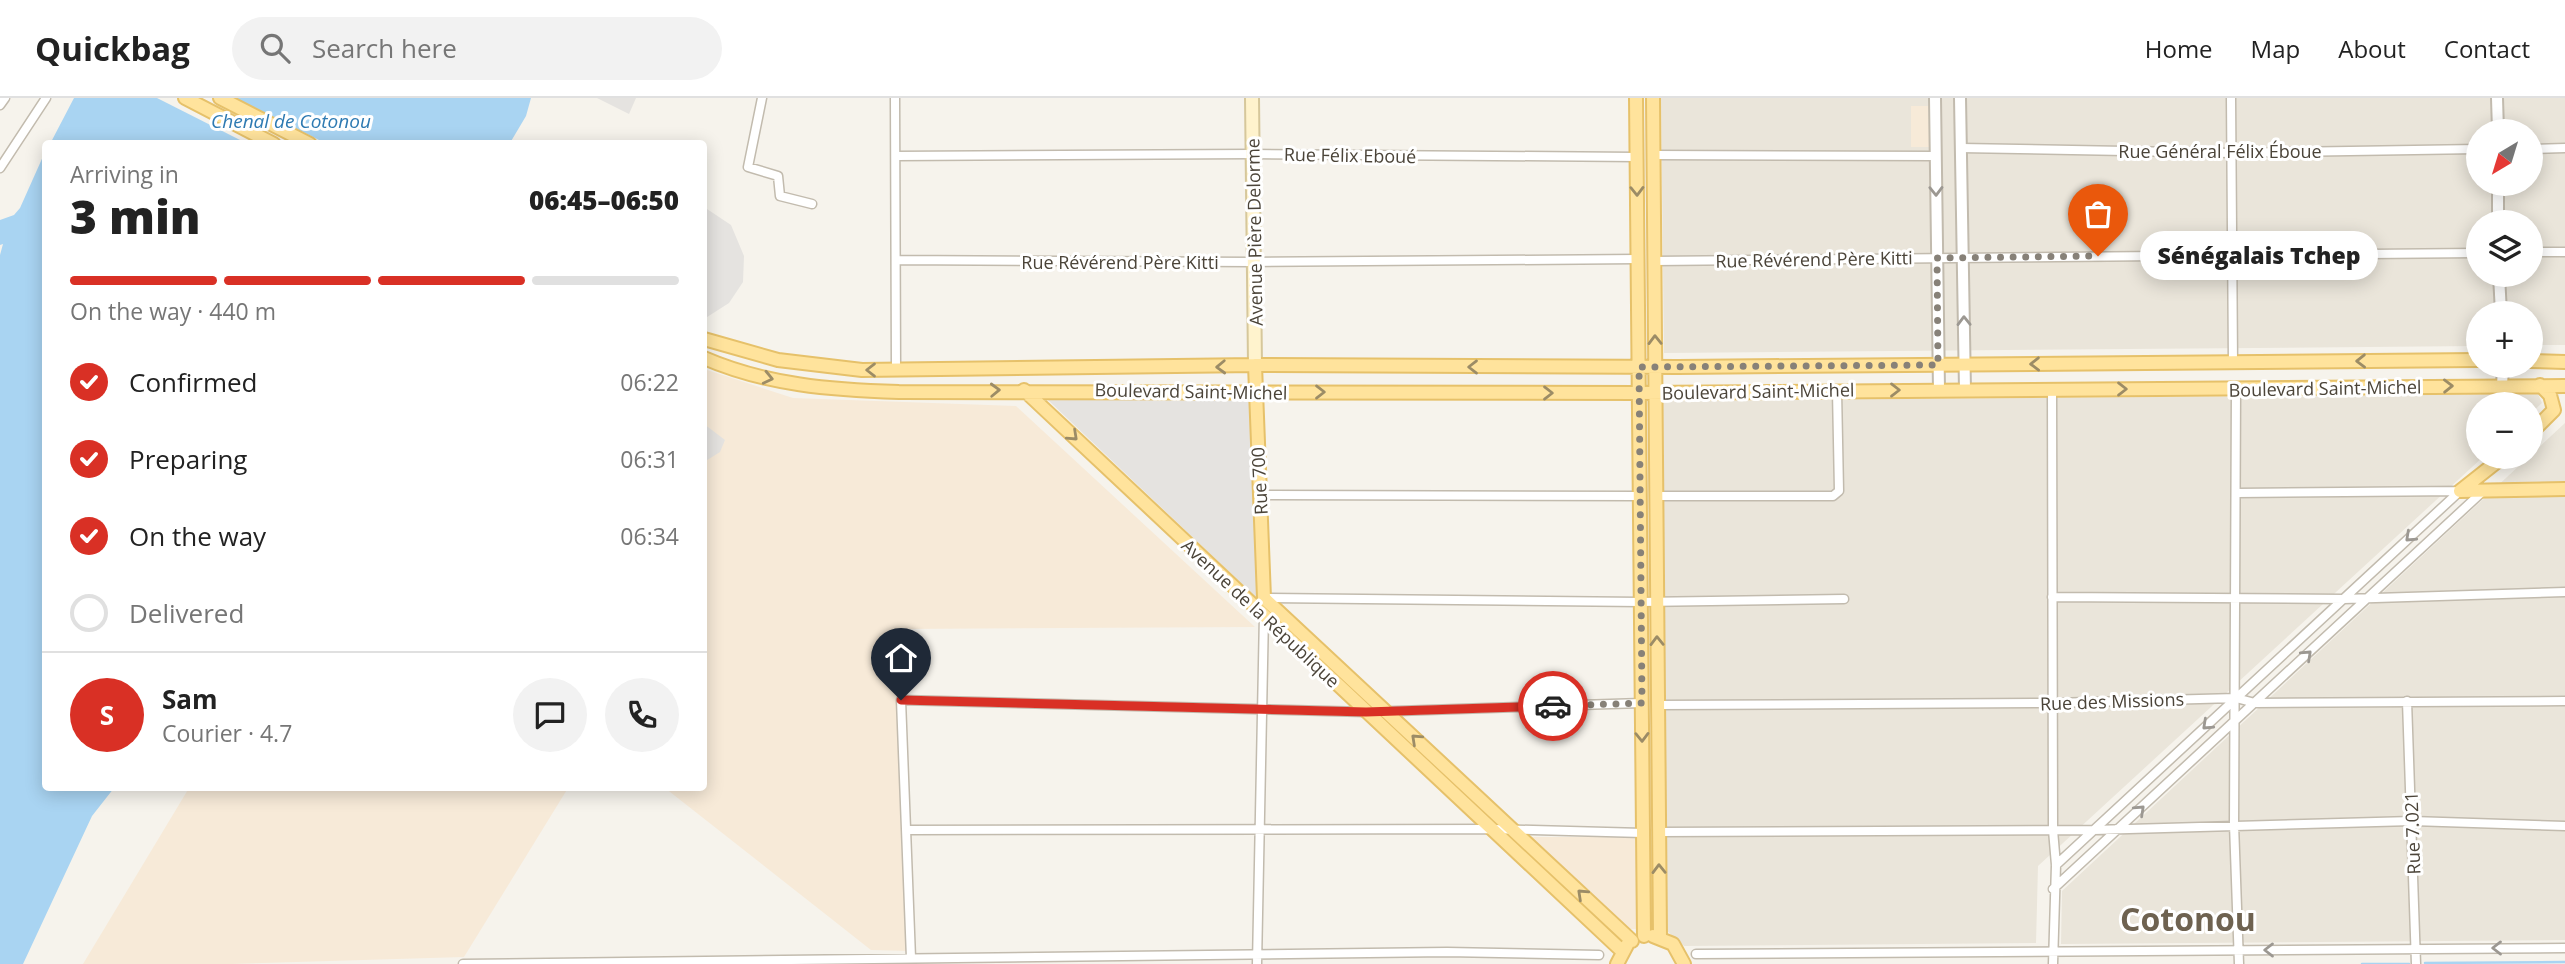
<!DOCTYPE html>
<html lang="en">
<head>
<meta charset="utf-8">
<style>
	body { margin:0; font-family:"Open Sans",sans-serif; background:#f2f2f2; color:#222; height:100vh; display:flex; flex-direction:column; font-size:26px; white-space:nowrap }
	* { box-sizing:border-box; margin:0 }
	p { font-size:23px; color:#767676 }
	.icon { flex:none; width:38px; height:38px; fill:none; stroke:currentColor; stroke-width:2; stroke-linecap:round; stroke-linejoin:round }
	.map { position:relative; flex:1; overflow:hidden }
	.side { position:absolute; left:42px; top:42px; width:665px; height:651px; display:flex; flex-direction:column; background:#fff; border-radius:7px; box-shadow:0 4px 18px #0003 }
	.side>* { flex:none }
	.needle { width:46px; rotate:218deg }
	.tools { position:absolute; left:2466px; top:21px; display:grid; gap:14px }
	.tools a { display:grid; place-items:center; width:77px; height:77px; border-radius:50%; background:#fff; box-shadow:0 4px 18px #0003; font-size:35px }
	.pin { position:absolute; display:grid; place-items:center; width:60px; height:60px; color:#fff; margin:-72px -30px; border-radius:50% 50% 50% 0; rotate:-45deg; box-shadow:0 0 7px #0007 }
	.pin .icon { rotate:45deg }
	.courier { position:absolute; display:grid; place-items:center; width:70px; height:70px; margin:-35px; border:5px solid #d93025; border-radius:50%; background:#fff; color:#222; box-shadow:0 2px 9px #0007 }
	.bubble { position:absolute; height:49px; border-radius:24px; background:#fff; box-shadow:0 4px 18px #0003; font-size:23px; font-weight:800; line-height:49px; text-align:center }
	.summary em { font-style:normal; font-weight:800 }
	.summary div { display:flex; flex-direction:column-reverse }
	.summary { display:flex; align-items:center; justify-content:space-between; height:119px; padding:0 28px }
	h1 { font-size:46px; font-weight:800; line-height:52px }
	.bar { display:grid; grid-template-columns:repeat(4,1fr); gap:10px 7px; align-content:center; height:84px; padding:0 28px }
	.bar i { height:9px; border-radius:5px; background:#e0e0e0 }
	.bar .current { background:#d93025 }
	.bar p { grid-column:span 4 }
	.line { display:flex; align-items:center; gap:18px; padding:0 28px; border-top:2px solid #e0e0e0 }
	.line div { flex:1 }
	.round { display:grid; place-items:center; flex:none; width:74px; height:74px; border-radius:37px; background:#f2f2f2 }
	ol { padding:0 28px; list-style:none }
	li { display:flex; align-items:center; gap:21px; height:77px }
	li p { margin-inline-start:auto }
	li .icon { padding:7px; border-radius:50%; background:#d93025; color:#fff; stroke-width:4 }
	li:last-child { color:#767676 }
	li i { width:38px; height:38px; border:4px solid #e0e0e0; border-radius:50% }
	header { display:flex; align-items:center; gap:42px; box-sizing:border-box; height:98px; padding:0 35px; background:#fff; border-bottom:2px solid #e0e0e0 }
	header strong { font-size:33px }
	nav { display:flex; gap:38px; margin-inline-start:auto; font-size:24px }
	.search { width:490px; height:63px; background:#f2f2f2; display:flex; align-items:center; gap:18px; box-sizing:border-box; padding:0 24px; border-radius:38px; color:#767676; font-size:26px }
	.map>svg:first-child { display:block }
	.residential { fill:#eae5da; fill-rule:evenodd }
	.commercial { fill:#f7ead8 }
	.parking { fill:#e5e3e0 }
	.water { fill:#a9d4f2 }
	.pier { fill:#f6f3ec }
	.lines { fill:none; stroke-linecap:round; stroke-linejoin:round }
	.stream { stroke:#a9d4f2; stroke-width:2.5 }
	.minor-casing { stroke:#c2bbae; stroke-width:11 }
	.tertiary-casing { stroke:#c2bbae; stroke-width:14 }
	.secondary-casing { stroke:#d6c79b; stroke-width:16 }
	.primary-casing { stroke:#e6c16a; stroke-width:16 }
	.minor { stroke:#fff; stroke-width:8 }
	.tertiary { stroke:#fff; stroke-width:10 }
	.secondary { stroke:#fff3cd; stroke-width:12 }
	.primary { stroke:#ffe39c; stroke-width:12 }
	.oneway { stroke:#9c8c66 }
	.oneway2 { stroke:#9c9892 }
	.done { stroke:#878178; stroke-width:7; stroke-dasharray:0 12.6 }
	.route { stroke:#d93025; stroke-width:9 }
	.labels { text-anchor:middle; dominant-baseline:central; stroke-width:6; stroke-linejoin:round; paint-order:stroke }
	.street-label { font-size:18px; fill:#4b4439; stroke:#fff }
	.water-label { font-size:19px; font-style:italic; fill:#2e7ab2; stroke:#fff }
	.town-label { font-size:32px; font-weight:bold; fill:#6e6250; stroke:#fff }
</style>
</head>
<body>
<header>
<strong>Quickbag</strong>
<div class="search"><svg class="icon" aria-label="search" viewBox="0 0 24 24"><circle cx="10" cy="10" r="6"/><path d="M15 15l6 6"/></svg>Search here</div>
<nav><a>Home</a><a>Map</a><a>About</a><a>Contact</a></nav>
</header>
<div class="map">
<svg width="2565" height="866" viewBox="0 0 2565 866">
	<rect width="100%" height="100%" fill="#f6f3ec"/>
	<path class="residential" d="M1661 0H2565V247H2531L2530 215H2478V248L1664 255ZM2478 33H2530V86H2478ZM2478 124H2530V177H2478Z
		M2538 296 2542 305 2531 315 2530 306H2478V359H2483L2038 768 2036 845 1684 848 1667 833 1663 303Z
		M2565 325V842L2061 846 2062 793Z"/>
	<path class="commercial" d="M1911 8H1932V49H1911Z
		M704 271 793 300 1016 308 1255 529 901 531 910 853 871 852 665 690H704Z
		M189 690H568L464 859 232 866H83Z
		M1530 739H1635L1639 831H1626Z"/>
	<path class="parking" d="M597 0H636L629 16Z
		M704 109 731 127 744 158 743 184 729 205 704 221Z
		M1249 298 1260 503 1048 302Z
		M704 326 725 342 720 354 704 364Z"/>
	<path class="water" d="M74 0H531L526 18 510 45 50 46Z
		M45 54 46 690H114L92 718 23 866H0V157L3 146 0 147V122L14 117 20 110Z"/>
	<path class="pier" d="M157 0H235L325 45H246Z"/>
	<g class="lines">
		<path class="stream" d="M2425 865 2565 864
			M2362 866H2409"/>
		<g class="minor-casing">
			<path id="minor" d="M762 0 748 69 778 78 780 98 812 106
				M895 0 896 272
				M2231 0 2233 265
				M0 7 5 0
				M1961 50 2232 55 2478 51
				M2530 51 2565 50
				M1653 57 1935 58
				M896 58 1253 56 1637 59
				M0 70 46 0
				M2530 154H2565
				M896 162 1253 164 1638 161
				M1654 163 2478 155
				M2052 291 2053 732 2056 767 2053 866
				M2236 291 2234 726 2239 866
				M2237 395 2460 393
				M1260 397 1640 398
				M1656 398H1833L1839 393 1837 293
				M2052 499 2344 501 2565 494
				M1265 500 1641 504 1844 501
				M2407 603 2416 866
				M1658 607 2053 605 2236 600 2255 605 2565 603
				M907 732 1491 731 1643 735
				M1659 734 2094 732 2412 723 2565 728
				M2056 767 2460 393
				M2053 791 2481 395
				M1696 856 2565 850
				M911 860 901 602 1366 614 1642 605
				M463 866 1447 854 1599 857
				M1257 866 1264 516"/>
		</g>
		<g class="tertiary-casing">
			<path id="tertiary" d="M1935 0 1939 292
				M1960 0 1965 292
				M2497 0 2498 33
				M2498 86V124
				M2499 177 2501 215
				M2502 288 2503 268"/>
		</g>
		<g class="secondary-casing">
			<path id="secondary" d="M1252 0 1255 267"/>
		</g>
		<g class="primary-casing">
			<path id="primary" d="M185 0 274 46
				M220 0 310 46
				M1636 0 1644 838
				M1653 0 1660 839
				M704 241 778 262 862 272 1255 267 1678 269 2478 262
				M704 260C766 287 832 292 899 294L1639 295 2565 288
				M2530 263 2565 264
				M1255 267 1264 500 1632 843
				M1024 292 1622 853
				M2530 336 2554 312 2550 297 2540 287
				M2460 393 2565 391
				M2460 393 2503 359
				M1653 838 1673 846 1684 866
				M1617 866 1627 847"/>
		</g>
		<use href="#minor" class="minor"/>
		<use href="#tertiary" class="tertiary"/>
		<use href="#secondary" class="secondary"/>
		<use href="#primary" class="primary"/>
	</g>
	<defs><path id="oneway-chevron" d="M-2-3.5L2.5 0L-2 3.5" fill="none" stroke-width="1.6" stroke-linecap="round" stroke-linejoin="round" transform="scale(1.75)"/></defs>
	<g class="oneway">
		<use href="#oneway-chevron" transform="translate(1637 93) rotate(89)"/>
		<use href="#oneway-chevron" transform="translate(1655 242) rotate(-91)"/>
		<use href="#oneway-chevron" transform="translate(2361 263) rotate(179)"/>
		<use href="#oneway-chevron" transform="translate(2035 266) rotate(179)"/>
		<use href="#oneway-chevron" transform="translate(1221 269) rotate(178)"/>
		<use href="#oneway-chevron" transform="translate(1473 269) rotate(-180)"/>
		<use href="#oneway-chevron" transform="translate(871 272) rotate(-180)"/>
		<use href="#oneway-chevron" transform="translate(768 280) rotate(13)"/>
		<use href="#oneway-chevron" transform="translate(2448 288) rotate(-1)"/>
		<use href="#oneway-chevron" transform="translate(2122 291)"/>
		<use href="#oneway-chevron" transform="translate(995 292) rotate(-2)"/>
		<use href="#oneway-chevron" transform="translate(1895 292)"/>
		<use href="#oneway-chevron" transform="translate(1320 294)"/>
		<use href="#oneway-chevron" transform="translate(1548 295)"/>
		<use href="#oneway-chevron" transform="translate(1073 338) rotate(43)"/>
		<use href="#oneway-chevron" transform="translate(1657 543) rotate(-91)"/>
		<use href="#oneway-chevron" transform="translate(1642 639) rotate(89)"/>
		<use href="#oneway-chevron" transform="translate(1416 641) rotate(-137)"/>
		<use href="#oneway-chevron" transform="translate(1659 771) rotate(-91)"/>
		<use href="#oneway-chevron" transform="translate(1582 796) rotate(-137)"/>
	</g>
	<g class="oneway2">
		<use href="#oneway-chevron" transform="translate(1936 93) rotate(89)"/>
		<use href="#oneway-chevron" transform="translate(1964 223) rotate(-91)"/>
		<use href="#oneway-chevron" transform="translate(2410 439) rotate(137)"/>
		<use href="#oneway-chevron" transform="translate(2307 557) rotate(-43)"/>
		<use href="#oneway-chevron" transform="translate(2207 627) rotate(137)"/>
		<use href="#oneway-chevron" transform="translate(2140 712) rotate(-43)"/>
		<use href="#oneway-chevron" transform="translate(2497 850) rotate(180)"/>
		<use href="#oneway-chevron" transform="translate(2269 852) rotate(180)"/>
	</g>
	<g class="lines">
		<path class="done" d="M1553 608 1642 605 1639 269 1938 267 1937 160 2098 158"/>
		<path class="route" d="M901 602 1366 614 1553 608"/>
	</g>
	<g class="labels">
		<g class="street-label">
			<text x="2220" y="53">Rue Général Félix Éboue</text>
			<text transform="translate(1350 57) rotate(1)">Rue Félix Eboué</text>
			<text transform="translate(1254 134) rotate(-91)">Avenue Pière Delorme</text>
			<text transform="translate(1814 161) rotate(-1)">Rue Révérend Père Kitti</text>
			<text x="1120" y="164">Rue Révérend Père Kitti</text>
			<text transform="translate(2325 290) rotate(-1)">Boulevard Saint-Michel</text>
			<text transform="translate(1191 293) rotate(1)">Boulevard Saint-Michel</text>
			<text transform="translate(1758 293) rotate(-1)">Boulevard Saint-Michel</text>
			<text transform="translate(1259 383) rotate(-93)">Rue 700</text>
			<text transform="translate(1261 515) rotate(43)">Avenue de la République</text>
			<text transform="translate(2112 603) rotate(-2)">Rue des Missions</text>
			<text transform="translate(2412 735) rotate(-92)">Rue 7.021</text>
		</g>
		<g class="water-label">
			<text x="291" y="23">Chenal de Cotonou</text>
		</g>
		<g class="town-label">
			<text x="2188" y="820">Cotonou</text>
		</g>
	</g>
</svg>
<div class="tools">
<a><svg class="needle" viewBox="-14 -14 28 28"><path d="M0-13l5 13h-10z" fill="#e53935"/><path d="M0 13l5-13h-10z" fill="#767676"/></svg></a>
<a><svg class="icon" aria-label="layers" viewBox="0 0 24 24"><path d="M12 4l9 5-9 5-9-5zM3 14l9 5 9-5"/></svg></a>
<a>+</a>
<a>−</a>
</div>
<div class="pin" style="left:2098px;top:158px;background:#ea580c"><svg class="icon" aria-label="bag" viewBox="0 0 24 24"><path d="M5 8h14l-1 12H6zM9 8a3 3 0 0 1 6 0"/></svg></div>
<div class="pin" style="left:901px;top:602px;background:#1f2937"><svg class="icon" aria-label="home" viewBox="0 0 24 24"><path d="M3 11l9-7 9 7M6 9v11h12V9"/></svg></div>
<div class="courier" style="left:1553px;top:608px"><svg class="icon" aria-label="car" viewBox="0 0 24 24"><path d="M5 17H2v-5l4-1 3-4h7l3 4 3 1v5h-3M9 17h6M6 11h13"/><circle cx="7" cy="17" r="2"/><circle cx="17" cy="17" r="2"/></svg></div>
<div class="bubble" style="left:2140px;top:133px;width:238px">Sénégalais Tchep</div>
<section class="side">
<div class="summary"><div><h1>3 min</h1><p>Arriving in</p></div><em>06:45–06:50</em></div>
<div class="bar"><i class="current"></i><i class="current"></i><i class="current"></i><i></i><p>On the way · 440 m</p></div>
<ol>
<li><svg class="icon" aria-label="check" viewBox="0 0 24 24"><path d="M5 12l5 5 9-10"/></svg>Confirmed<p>06:22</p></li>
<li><svg class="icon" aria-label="check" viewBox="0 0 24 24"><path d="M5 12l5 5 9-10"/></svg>Preparing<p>06:31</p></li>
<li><svg class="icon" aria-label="check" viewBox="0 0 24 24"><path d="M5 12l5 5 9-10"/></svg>On the way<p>06:34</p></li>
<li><i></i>Delivered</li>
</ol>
<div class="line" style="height:126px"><b class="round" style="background:#d93025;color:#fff">S</b><div><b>Sam</b><p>Courier · 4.7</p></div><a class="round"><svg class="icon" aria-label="chat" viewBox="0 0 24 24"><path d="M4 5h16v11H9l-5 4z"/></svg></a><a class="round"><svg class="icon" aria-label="phone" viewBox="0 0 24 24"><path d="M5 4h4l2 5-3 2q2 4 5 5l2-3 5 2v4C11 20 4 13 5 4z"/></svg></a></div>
</section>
</div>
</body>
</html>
